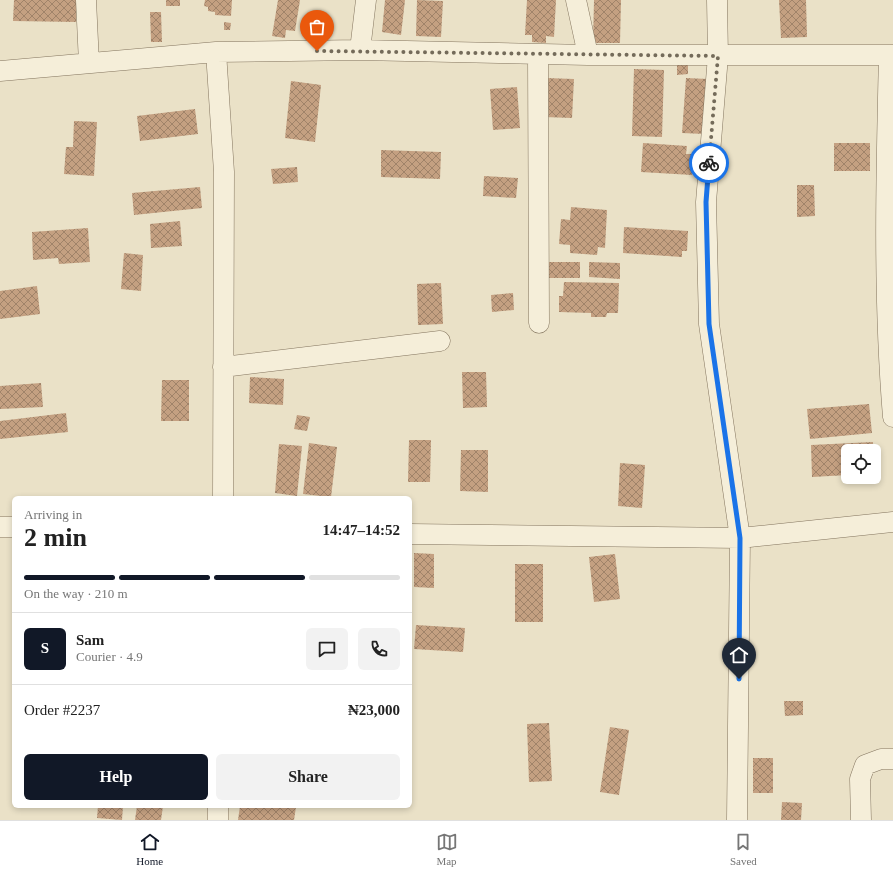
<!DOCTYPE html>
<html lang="en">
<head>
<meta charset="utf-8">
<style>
	body { margin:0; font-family:"Times New Roman",serif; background:#f2f2f2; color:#222; height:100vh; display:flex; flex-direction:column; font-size:15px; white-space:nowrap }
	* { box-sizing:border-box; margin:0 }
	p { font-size:13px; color:#767676 }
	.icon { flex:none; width:22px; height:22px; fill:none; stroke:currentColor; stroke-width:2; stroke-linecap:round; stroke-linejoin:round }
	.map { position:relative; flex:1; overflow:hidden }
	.side { position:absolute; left:12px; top:496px; width:400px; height:312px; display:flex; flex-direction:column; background:#fff; border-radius:6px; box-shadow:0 2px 6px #0003 }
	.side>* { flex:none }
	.tools { position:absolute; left:841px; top:444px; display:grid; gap:8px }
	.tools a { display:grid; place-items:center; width:40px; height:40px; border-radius:6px; background:#fff; box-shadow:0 2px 6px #0003; font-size:20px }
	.pin { position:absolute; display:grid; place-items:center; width:34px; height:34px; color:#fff; margin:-41px -17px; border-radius:50% 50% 50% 0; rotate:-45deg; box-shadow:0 0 4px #0007 }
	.pin .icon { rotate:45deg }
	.courier { position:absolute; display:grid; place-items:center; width:40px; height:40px; margin:-20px; border:3px solid #1a73e8; border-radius:50%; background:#fff; color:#222; box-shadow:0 1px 5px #0007 }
	.overview em { font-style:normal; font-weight:700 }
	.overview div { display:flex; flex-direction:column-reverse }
	.overview { display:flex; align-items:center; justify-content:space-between; height:68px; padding:0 12px }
	h1 { font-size:26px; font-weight:700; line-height:30px }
	.bar { display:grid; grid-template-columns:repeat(4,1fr); gap:6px 4px; align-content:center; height:48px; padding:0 12px }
	.bar i { height:5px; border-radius:3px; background:#e0e0e0 }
	.bar .current { background:#111827 }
	.bar p { grid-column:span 4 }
	.line { display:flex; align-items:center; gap:10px; padding:0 12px; border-top:1px solid #e0e0e0 }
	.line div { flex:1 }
	.round { display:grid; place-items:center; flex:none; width:42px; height:42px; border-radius:6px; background:#f2f2f2 }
	.cta { display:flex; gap:8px; margin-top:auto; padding:8px 12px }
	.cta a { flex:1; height:46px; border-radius:6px; background:#111827; color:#fff; font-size:16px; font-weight:700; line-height:46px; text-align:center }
	.cta a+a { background:#f2f2f2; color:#222 }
	.tab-bar { display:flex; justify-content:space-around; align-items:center; height:56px; border-top:1px solid #e0e0e0; background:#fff; font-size:11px; color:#767676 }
	.tab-bar a { display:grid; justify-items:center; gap:2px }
	.tab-bar .current { color:#111827 }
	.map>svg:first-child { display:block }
	.building { fill:url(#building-cross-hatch) }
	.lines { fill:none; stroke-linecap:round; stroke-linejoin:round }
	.minor-casing { stroke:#83745e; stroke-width:21 }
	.minor { stroke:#f5eed9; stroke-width:20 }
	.done { stroke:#746b5a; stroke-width:4; stroke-dasharray:0 7.2 }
	.route { stroke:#1a73e8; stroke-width:5 }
</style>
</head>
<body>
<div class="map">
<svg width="893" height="820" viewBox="0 0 893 820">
	<defs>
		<pattern id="building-cross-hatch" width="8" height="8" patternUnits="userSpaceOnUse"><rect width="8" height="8" fill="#c4a081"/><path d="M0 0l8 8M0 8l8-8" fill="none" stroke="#a08369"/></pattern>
	</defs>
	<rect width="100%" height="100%" fill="#eae1c7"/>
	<path class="building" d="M14 0H77L76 22 13 21Z
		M166 0H180V6H166Z
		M205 0H232L231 16 215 15V12L208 11V7L204 6Z
		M278 0H300L295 31 286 30 285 38 272 36Z
		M385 0H405L401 35 382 32Z
		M417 0 443 1 441 37 416 36Z
		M527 0H556L554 37 546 36V43L532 42V35H525Z
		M594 0H621L620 43H593Z
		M779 0H806L807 37 781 38Z
		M150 12H161L162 42H151Z
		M224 22 231 23 230 30H224Z
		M677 64H688V74L677 75Z
		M634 69 664 70 662 137 632 136Z
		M546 78 574 79 572 118 544 117Z
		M686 78 708 79 704 134 682 133Z
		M291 81 321 85 315 142 285 138Z
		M517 87 520 128 493 130 490 89Z
		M195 109 198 134 140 141 137 116Z
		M74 121 97 122 94 176 64 174 66 147H73Z
		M643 143 687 146 686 154H694L692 175 641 172Z
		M834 143H870V171H834Z
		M381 150 441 152 440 179 381 177Z
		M297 167 298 182 273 184 271 169Z
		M484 176 518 178 516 198 483 196Z
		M797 185H814L815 216 797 217Z
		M200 187 202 208 134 215 132 193Z
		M571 207 607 210 605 248 598 247 597 255 570 253V245L559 244 561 219 570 220Z
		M180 221 182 246 151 248 150 224Z
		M624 227 688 231 687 251H682V257L623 253Z
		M88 228 90 262 59 264 58 258 33 260 32 232Z
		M124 253 143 255 141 291 121 289Z
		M548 262H580V278H548Z
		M589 262 620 263V279L589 277Z
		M564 282 619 283 618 313H607L606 317H591V313L559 312V296H563Z
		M441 283 443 324 418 325 417 284Z
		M37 286 40 314 0 319V291Z
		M513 293 514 310 492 312 491 295Z
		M462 372H486L487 407 463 408Z
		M250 377 284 379 283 405 249 403Z
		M162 380H189V421H161Z
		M41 383 43 407 0 409V386Z
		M869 404 872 433 810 439 807 409Z
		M66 413 68 432 0 439V421Z
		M297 415 310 417 307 431 294 429Z
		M409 440H431L430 482H408Z
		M873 442V451H848V475L812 477 811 445Z
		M309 443 337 447 331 497 303 494Z
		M279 444 302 446 297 496 275 493Z
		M461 450H488V492L460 491Z
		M620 463 645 465 642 508 618 506Z
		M414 553 434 554V588L414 587Z
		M615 554 620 599 594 602 589 557Z
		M515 564H543V622H515Z
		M416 625 465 628 463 652 414 649Z
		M784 701H803V715L785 716Z
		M549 723 552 781 529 782 527 724Z
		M610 727 629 730 619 795 600 792Z
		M753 758H773V793H753Z
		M782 802 802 803 801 820H781Z
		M98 806H123L122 820 97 818Z
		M137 806H163L161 820H135Z
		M240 806 296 807 294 820H238Z"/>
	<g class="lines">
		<g class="minor-casing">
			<path id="minor" d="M86 0 89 63
				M576 0 588 55
				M717 0 718 56 706 202 709 324 740 538 737 820
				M360 50 366 0
				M216 52 224 172 223 498
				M538 54 539 323
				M889 55C886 176 883 297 893 417
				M0 71 216 52 360 50 588 55H893
				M223 367 440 341
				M0 527H14
				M410 534 740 538 893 522
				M218 820V806
				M861 820 860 779 865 765 881 759H893"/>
		</g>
		<use href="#minor" class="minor"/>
	</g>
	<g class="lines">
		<path class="done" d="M317 51 718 56 709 163"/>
		<path class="route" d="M709 163 706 202 709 324 740 538 739 679"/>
	</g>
</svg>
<div class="tools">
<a><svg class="icon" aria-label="locate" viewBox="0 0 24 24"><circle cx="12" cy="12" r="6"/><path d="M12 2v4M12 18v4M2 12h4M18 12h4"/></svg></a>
</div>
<div class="pin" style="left:317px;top:51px;background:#ea580c"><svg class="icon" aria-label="bag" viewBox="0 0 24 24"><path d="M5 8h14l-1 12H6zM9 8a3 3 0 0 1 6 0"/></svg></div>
<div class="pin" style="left:739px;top:679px;background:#1f2937"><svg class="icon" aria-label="home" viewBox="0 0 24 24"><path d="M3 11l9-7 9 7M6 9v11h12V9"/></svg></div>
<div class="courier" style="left:709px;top:163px"><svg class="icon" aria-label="bike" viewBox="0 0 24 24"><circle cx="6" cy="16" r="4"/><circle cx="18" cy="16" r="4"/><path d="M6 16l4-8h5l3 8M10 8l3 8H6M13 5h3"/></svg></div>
<section class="side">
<div class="overview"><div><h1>2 min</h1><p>Arriving in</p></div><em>14:47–14:52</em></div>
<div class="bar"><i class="current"></i><i class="current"></i><i class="current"></i><i></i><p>On the way · 210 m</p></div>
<div class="line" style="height:72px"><b class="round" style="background:#111827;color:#fff">S</b><div><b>Sam</b><p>Courier · 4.9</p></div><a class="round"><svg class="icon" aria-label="chat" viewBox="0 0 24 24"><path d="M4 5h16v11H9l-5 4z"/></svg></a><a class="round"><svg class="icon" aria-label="phone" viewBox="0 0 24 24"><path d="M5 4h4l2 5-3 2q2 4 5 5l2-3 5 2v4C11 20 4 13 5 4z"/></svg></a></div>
<div class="line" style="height:52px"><div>Order #2237</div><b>₦23,000</b></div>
<div class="cta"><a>Help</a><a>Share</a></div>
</section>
</div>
<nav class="tab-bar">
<a class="current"><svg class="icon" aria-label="home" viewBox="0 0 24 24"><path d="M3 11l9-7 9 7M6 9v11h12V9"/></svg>Home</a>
<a><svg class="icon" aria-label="map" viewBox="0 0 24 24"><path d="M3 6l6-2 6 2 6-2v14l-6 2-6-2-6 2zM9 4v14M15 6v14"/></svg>Map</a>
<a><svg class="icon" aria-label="saved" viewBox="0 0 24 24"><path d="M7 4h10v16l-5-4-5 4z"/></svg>Saved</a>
</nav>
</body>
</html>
